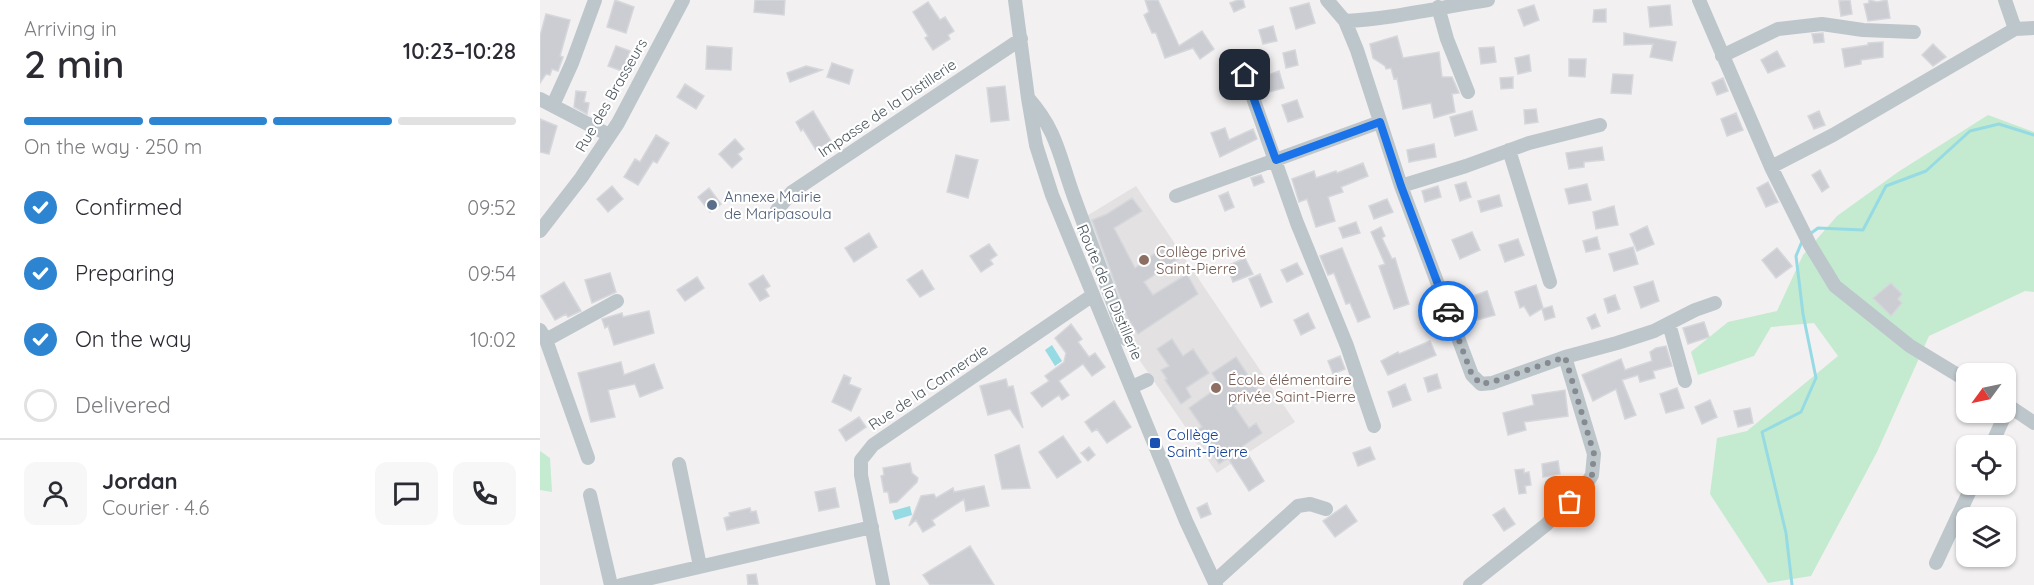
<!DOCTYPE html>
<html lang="en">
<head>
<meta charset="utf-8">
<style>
	body { margin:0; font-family:Quicksand,sans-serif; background:#f7f7f7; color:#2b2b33; height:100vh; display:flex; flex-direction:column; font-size:22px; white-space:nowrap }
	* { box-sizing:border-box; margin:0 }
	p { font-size:20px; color:#7c7c81 }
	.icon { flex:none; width:33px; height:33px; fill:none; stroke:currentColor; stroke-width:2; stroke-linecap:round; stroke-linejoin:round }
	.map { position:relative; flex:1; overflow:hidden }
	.drawer { display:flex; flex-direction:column; background:#fff; width:540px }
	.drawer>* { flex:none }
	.needle { width:39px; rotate:237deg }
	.tools { position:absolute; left:1416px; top:363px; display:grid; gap:12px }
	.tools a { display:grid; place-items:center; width:60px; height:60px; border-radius:12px; background:#fff; box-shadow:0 2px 4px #0004; font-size:30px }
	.pin { position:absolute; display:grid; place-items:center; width:51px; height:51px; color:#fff; margin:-26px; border-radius:12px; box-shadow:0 3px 9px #0006 }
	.courier { position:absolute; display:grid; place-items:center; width:60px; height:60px; margin:-30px; border:4px solid #1a73e8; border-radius:50%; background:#fff; color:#222; box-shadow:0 2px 8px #0007 }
	.head em { font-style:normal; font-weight:600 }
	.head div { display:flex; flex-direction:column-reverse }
	.head { display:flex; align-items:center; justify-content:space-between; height:102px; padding:0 24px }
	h1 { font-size:39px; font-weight:600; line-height:45px }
	.bar { display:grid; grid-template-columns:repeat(4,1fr); gap:9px 6px; align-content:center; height:72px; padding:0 24px }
	.bar i { height:8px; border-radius:4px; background:#e1e1e2 }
	.bar .selected { background:#2d84d0 }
	.bar p { grid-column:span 4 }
	.line { display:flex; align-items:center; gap:15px; padding:0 24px; border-top:2px solid #e1e1e2 }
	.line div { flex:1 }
	.round { display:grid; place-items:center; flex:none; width:63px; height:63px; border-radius:12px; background:#f7f7f7 }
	ol { padding:0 24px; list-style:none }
	li { display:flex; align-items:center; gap:18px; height:66px }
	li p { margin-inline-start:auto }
	li .icon { padding:6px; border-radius:50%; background:#2d84d0; color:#fff; stroke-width:4 }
	li:last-child { color:#7c7c81 }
	li i { width:33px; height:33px; border:3px solid #e1e1e2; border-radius:50% }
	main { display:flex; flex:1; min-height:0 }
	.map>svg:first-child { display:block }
	.education { fill:#e3e1e2 }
	.green { fill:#c4ebcf }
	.water { fill:#96dbe3 }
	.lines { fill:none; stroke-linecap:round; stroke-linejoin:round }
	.stream { stroke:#96dbe3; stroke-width:3 }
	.building { fill:#cbcdd2; stroke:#d5d7db; stroke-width:1.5 }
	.minor { stroke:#bdc6cb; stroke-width:14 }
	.done { stroke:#858b90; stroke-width:6; stroke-dasharray:0 10.8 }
	.route { stroke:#1a73e8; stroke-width:8 }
	.service-dot { fill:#5c6f8a; stroke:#fff; stroke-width:2 }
	.education-dot { fill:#8d6e63; stroke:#fff; stroke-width:2 }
	.transit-dot { fill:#1a4fb4; stroke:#fff; stroke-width:2 }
	.labels { text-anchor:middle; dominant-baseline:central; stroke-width:4.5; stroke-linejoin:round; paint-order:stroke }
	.street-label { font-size:15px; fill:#4a555c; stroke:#fff }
	.service-label { font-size:15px; fill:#4e5e75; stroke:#fff; text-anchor:start }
	.education-label { font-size:15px; fill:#785e54; stroke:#fff; text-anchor:start }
	.transit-label { font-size:15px; fill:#164399; stroke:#fff; text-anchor:start }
</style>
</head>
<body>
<main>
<section class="drawer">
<div class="head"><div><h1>2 min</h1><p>Arriving in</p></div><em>10:23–10:28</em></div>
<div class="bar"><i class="selected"></i><i class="selected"></i><i class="selected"></i><i></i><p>On the way · 250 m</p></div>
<ol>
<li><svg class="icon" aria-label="check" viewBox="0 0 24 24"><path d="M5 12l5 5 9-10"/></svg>Confirmed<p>09:52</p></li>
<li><svg class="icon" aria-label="check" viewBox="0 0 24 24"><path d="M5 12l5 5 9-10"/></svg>Preparing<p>09:54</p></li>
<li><svg class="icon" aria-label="check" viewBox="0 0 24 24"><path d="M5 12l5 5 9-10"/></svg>On the way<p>10:02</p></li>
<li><i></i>Delivered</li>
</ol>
<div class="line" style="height:108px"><a class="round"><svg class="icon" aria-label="person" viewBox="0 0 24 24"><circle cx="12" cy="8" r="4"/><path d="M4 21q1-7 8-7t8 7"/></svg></a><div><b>Jordan</b><p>Courier · 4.6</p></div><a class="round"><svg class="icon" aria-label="chat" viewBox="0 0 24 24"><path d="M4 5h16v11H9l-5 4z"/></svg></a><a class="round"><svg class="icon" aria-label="phone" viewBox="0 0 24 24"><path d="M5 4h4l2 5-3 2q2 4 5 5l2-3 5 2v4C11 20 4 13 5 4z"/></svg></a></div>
</section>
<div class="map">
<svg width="1494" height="585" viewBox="0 0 1494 585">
	<rect width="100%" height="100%" fill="#f2f0f1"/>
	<path class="education" d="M596 186 755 422 677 473 596 355 545 217Z"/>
	<path class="green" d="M1448 115 1494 132V292L1485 291 1389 336 1337 452 1271 576 1228 583 1170 494 1177 438 1207 431 1298 356 1274 323 1231 327 1214 356 1158 375 1151 352 1188 322 1237 311 1263 255 1297 216 1358 172Z
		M0 451 10 458 12 492 0 490Z"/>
	<path class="water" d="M512 345 522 361 515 366 505 350Z
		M370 506 372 515 355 520 352 511Z"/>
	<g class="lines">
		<path class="stream" d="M1270 234 1278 228 1323 230 1346 186 1386 171 1430 131 1459 124 1494 135
			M1252 585 1246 533 1222 432 1261 412 1276 378 1263 314 1256 256 1263 239"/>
	</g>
	<path class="building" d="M75 0 94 7 86 33 67 27Z
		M215 0H245L244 15 214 12Z
		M605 0H618L639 46 662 31 674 49 660 59 653 48 625 58 616 33H612L604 15 609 12Z
		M698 0H703L705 7 694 12 690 3Z
		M1310 0 1312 14 1301 16 1299 1Z
		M1329 0 1337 2 1347 0 1350 18 1328 21 1324 4 1329 3Z
		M388 2 400 20 405 17 414 31 408 35 410 39 393 50 385 38 388 36 373 12Z
		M769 3 775 23 756 29 750 8Z
		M994 5 999 20 984 26 978 10Z
		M1130 5 1132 25 1110 27 1108 7Z
		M1066 9V22H1053L1054 10Z
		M6 14 30 20 20 56 23 57 18 71 12 69 10 75 6 74 0 83V36Z
		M733 26 737 41 723 44 719 30Z
		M1084 33 1136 42 1132 61 1110 57 1113 44 1084 45Z
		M1283 33 1284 42 1274 43 1272 34Z
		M857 36 863 58 899 52 902 77H912L919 93 912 94 915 112 894 118 891 103 863 109 857 78 854 79 851 68 846 69 845 66 833 58 830 44Z
		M1343 42V57L1321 60V64L1305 67 1302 49 1328 45V43Z
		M1393 44 1406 57 1393 66 1382 55Z
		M76 46 90 51 82 71 68 66Z
		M167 46 192 48 191 70 166 69Z
		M954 47 956 62 941 64 939 48Z
		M755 50 758 65 746 68 743 53Z
		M1237 51 1245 66 1228 73 1221 60Z
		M989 55 991 71 978 74 975 58Z
		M1029 59H1046L1045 77 1029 76Z
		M292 63 313 70 309 84 287 77Z
		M266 66 282 70 250 82 247 73Z
		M739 71 744 88 725 93 720 78Z
		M1073 74 1093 75 1091 94 1071 93Z
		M973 77V88L961 89 960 78Z
		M1183 78 1188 91 1177 95 1172 83Z
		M145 84 164 96 156 109 137 97Z
		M465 86 469 120 451 122 447 88Z
		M36 91 46 92 44 102 49 103 47 114 34 107Z
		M757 100 763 117 748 122 742 105Z
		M996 109 998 122 985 124 984 110Z
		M273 111 291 141 276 150 263 129 261 131 256 122Z
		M932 111 937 130 915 136 910 117Z
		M1279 111 1285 125 1274 129 1268 116Z
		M1196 113 1203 130 1187 136 1181 119Z
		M0 119 17 126 9 154 0 152Z
		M685 128 689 140 713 129 717 139 680 157 671 133Z
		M116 135 129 143 117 163 113 161 98 185 84 177 95 159 100 162Z
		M195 139 204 149 198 154 202 159 192 168 179 154Z
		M894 144 896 157 869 162 867 150Z
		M1062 147 1064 160 1044 162V167L1029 169 1026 153Z
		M416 155 438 160 428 198 407 192Z
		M823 163 828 176 801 187 803 192 788 197 795 221 776 227 767 199 759 202 752 179 774 171 776 178 796 171 797 173Z
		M1280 170 1289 187 1282 192 1272 175Z
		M721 175 724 182 714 186 711 178Z
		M926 182 931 197 920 201 915 185Z
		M1228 182 1238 202 1226 207 1217 188Z
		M1047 184 1051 200 1029 204 1025 189Z
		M72 186 83 199 68 212 57 199Z
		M898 186 901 197 885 202 882 191Z
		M169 188 181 204 170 212 158 197Z
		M688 192 694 207 685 211 679 196Z
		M959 195 962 206 941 212 938 201Z
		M592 198 602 211 574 228 595 268 626 245 638 259 604 282 613 295 647 274 658 294 598 334 588 319 552 220 567 214Z
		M847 199 853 212 834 219 829 206Z
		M1074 206 1078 225 1056 229 1053 212Z
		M816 222 820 233 803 238 799 228Z
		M1107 226 1114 244 1097 251 1090 234Z
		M841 227 845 236 842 238 852 259 855 258 869 304 854 309 839 266 845 264 831 232Z
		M932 232 940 250 920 259 912 240Z
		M329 233 337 247 314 262 305 248Z
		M1057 237 1060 249 1046 252 1043 241Z
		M978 239 984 255 965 262 959 245Z
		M449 244 457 255 450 260 453 264 441 272 430 256Z
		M1093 247 1098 264 1074 271 1069 254Z
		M802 248 830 317 818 322 810 303 806 304 794 273 788 275 780 256Z
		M1237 248 1252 266 1236 278 1222 260Z
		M705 258 713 274 693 282 687 266Z
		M757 263 763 274 747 282 741 270Z
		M382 270 394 289 380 297 367 280Z
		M70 273 76 292 52 303 45 280Z
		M720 274 732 302 721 307 709 279Z
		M223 275 230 286 225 289 229 296 220 301 209 284Z
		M157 277 164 288 145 301 137 290Z
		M1113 281 1119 301 1101 308 1094 287Z
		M24 282 41 311 28 317 26 314 15 320 1 296Z
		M1351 283 1362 294 1358 299 1362 303 1351 316 1333 298Z
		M996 285 1003 308 990 316 984 306 980 308 975 292Z
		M947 291 955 315 930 322 926 308 935 303 933 296Z
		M1075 295 1080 309 1068 313 1064 299Z
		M1012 306 1015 317 1005 320 1002 309Z
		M109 311 114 333 74 345 68 326 65 328 62 319 82 313 83 317Z
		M768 313 775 328 761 335 754 320Z
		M1055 314 1060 326 1052 329 1047 318Z
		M1164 322 1169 337 1148 344 1143 328Z
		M531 324 542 339 538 342 549 357 555 353 565 367 552 376 543 364 519 381 529 395 522 400 519 395 502 407 491 393 509 381 505 376 524 362 526 353 515 338Z
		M632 339 643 356 653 349 669 373 646 388 651 397 641 404 625 380 627 379 621 370 629 366 617 349Z
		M890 341 896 355 848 375 841 361 858 352 859 354Z
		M1126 346 1132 366 1113 371 1115 378 1100 382 1098 375 1082 380 1096 415 1085 419 1076 389 1053 401 1042 375 1081 359 1085 370 1112 361 1110 352 1116 348Z
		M800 356 805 369 793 374 788 361Z
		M696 357 718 390 694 406 709 428 716 423 722 433 703 446 724 481 709 491 688 458 679 464 658 429 662 427 649 408 680 386 672 373Z
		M81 362 84 375 114 364 123 388 100 397 95 384 68 390 75 417 51 422 38 373Z
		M897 374 901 388 888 392 884 378Z
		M304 375 311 378 309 384 321 389 311 411 292 402Z
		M466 379 468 387 473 386 483 428 470 409 448 415 440 386Z
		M865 384 871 400 853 407 848 392Z
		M1137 388 1144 408 1126 413 1120 394Z
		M1025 390 1028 416 984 422 986 430 968 435 963 413 994 405 992 395Z
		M1170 400 1177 417 1162 424 1155 407Z
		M574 401 591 427 567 443 557 429 552 432 545 422Z
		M1210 408 1213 423 1198 427 1194 411Z
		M319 417 326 427 306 441 299 430Z
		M523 436 541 462 517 478 499 452Z
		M479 445 490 488 462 489 455 455Z
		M549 447 555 455 548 461 541 453Z
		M830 447 835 459 818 466 813 453Z
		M1018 461 1020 474 1003 477 1002 464Z
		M370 463 372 473 378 478 377 482 357 502 350 503 348 492H344L341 476 344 475 343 468Z
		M984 469V473L989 472 991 485 985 486 986 493 979 494 975 470Z
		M444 486 449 506 426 511 424 499 392 520 395 525 383 532 376 520 369 526 381 496 394 494 396 498 413 488 414 492Z
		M295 488 299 507 279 511 275 492Z
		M667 503 671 514 661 518 657 508Z
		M806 505 817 521 795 537 783 521Z
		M210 508 211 512 216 511 219 523 187 530 184 518 190 516 189 513Z
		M964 508 975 524 964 531 953 515Z
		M430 546 454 585H390L383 575Z
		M216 574 218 585H208L207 575Z"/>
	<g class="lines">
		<path class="minor" d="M475 0 488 98 496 145 512 195 646 521 676 585
			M787 0 805 21 817 50 861 186 932 375 941 384 952 383 1025 357 1077 343 1114 331 1155 310 1175 303
			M1159 0 1231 167 1270 245 1295 286 1370 346 1426 380
			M1465 0 1475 29
			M898 7 907 39 928 92
			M805 21C853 19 900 7 948 0
			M1182 56 1238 29 1282 24 1323 30 1374 32
			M705 75 757 223 807 346 834 426
			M488 98C518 132 519 156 534 197 551 244 569 291 586 339
			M0 99 69 135
			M13 105 32 63 55 0
			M969 150 1010 282
			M1231 167 1293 135 1475 29 1494 28
			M861 186 926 166 989 143 1060 125
			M636 196 840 122
			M237 210 252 192 481 39
			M0 231 41 178 78 123 143 0
			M1129 324 1145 381
			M0 330 6 340 48 458
			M6 340 77 301
			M592 387 607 380
			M1466 404 1494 423
			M1451 446 1469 406
			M139 464 160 566
			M50 495 71 585
			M1396 563 1433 484
			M675 581 758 506 770 504 786 509
			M81 585 332 527
			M343 585 321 475V460L333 445 553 295
			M930 585 1007 524 1019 510 1040 494 1052 475 1054 454 1025 357"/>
	</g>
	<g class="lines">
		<path class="done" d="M908 311 932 375 941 384 952 382 1025 357 1054 454 1052 475 1040 494 1030 502"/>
		<path class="route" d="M705 75 736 160 840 122 861 186 908 311"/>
	</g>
	<circle class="service-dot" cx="172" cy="205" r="6"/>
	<g class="education-dot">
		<circle cx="604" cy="260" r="6"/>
		<circle cx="676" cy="388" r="6"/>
	</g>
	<rect class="transit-dot" x="609" y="437" width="12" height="12" rx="3"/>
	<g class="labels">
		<g class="street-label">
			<text transform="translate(71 95) rotate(-60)">Rue des Brasseurs</text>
			<text transform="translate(347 108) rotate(-34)">Impasse de la Distillerie</text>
			<text transform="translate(570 292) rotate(67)">Route de la Distillerie</text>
			<text transform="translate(388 387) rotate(-34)">Rue de la Canneraie</text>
		</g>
		<g class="service-label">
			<text x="184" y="196">Annexe Mairie<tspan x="184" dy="17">de Maripasoula</tspan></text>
		</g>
		<g class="education-label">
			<text x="616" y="251">Collège privé<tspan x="616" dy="17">Saint-Pierre</tspan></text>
			<text x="688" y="379">École élémentaire<tspan x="688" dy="17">privée Saint-Pierre</tspan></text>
		</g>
		<g class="transit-label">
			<text x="627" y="434">Collège<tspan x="627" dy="17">Saint-Pierre</tspan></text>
		</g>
	</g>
</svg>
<div class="tools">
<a><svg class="needle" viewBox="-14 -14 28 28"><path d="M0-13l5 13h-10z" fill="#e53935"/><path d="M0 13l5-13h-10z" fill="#7c7c81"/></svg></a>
<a><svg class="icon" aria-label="locate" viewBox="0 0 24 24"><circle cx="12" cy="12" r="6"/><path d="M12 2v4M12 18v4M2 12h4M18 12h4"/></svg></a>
<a><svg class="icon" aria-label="layers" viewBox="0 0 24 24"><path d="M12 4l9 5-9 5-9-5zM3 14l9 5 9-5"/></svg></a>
</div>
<div class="pin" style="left:1030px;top:502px;background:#ea580c"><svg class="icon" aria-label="bag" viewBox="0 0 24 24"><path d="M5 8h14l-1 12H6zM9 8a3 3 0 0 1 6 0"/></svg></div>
<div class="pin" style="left:705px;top:75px;background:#1f2937"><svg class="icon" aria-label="home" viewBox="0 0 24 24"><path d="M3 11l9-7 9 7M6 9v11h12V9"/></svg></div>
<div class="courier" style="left:908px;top:311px"><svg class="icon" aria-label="car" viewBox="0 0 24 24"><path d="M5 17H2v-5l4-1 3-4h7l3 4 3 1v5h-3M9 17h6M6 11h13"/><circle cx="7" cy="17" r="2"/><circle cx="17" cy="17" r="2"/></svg></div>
</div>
</main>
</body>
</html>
